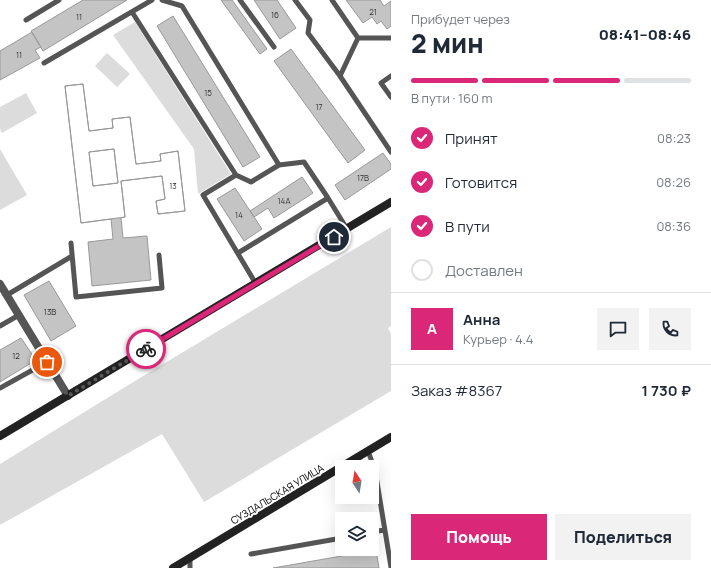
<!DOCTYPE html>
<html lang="ru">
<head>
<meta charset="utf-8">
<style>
	body { margin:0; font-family:Manrope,sans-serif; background:#f2f2f3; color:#1f2937; height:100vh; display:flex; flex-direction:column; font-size:15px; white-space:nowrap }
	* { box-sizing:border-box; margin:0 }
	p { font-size:13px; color:#747a83 }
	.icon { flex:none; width:22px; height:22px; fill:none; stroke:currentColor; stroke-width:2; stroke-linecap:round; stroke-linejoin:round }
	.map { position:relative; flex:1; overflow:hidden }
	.details { display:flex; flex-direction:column; background:#fff; width:320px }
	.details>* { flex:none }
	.needle { width:26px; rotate:348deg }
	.controls { position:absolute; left:335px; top:460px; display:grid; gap:8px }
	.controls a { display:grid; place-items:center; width:44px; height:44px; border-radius:0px; background:#fff; box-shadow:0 4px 16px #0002; font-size:20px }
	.pin { position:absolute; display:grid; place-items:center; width:34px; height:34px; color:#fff; margin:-17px; border:2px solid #fff; border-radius:50%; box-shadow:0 1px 4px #0007 }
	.courier { position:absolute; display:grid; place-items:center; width:40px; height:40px; margin:-20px; border:3px solid #db2777; border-radius:50%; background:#fff; color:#222; box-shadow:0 1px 5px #0007 }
	.summary em { font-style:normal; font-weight:800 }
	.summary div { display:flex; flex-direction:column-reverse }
	.summary { display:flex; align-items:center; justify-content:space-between; height:68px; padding:0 20px }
	h1 { font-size:26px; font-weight:800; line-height:30px }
	.bar { display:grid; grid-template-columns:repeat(4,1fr); gap:6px 4px; align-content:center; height:48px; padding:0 20px }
	.bar i { height:5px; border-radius:3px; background:#e0e1e3 }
	.bar .on { background:#db2777 }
	.bar p { grid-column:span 4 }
	.line { display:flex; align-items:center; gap:10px; padding:0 20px; border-top:1px solid #e0e1e3 }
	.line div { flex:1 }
	.round { display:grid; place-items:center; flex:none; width:42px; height:42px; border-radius:0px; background:#f2f2f3 }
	ol { padding:0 20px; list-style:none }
	li { display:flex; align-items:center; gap:12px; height:44px }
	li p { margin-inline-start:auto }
	li .icon { padding:4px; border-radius:50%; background:#db2777; color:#fff; stroke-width:4 }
	li:last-child { color:#747a83 }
	li i { width:22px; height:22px; border:2px solid #e0e1e3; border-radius:50% }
	.button { display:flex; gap:8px; margin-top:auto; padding:8px 20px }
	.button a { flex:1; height:46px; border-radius:0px; background:#db2777; color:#fff; font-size:16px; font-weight:800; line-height:46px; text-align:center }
	.button a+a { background:#f2f2f3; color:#1f2937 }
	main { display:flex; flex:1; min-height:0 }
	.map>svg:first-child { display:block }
	.green { fill:#dcdcdc }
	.building { fill:#c4c4c4; stroke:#999; fill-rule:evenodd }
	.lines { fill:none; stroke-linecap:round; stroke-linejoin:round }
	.lane { stroke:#555; stroke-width:5 }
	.street { stroke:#555; stroke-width:8 }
	.secondary { stroke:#222; stroke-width:8 }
	.done { stroke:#595959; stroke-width:4; stroke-dasharray:0 7.2 }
	.route { stroke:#db2777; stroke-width:5 }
	.labels { text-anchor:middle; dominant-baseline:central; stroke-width:3.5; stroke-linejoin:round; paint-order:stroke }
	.number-label { font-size:8px; fill:#313131 }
	.street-label { font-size:10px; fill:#000; stroke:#fff }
</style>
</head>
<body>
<main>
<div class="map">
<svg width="391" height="568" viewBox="0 0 391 568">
	<rect width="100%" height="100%" fill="#fff"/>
	<path class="green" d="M135 22 231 174 198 194 194 149 113 35Z
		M107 53 130 74 117 87 95 66Z
		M26 93 37 113 2 133 0 129V107Z
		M0 149 27 195 0 210Z
		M391 227V326L388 328 391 334V391L204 502 162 434 0 525V464L130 384Z"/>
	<path class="building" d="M83 0H127L43 51 31 31Z
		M221 0H232L267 49 260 54Z
		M254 0H277L296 28 280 39Z
		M346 0H380L384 6 391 1V26L387 29 381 21 377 24 372 17 363 23Z
		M173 16 260 157 243 167 157 26Z
		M32 32 41 47 35 50 40 58 0 80V51Z
		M291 49 365 150 348 163 274 61Z
		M83 84 89 131 113 128 112 119 130 117 136 164 161 161 160 154 178 151 185 211 158 214 156 201 165 199 162 176 121 181 125 217 121 218 123 238 147 236 151 280 92 286 88 242 113 239 111 219 81 223 65 86ZM114 149 118 183 93 186 89 152Z
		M83 84 89 131 113 128 112 119 130 117 136 164 161 161 160 154 178 151 185 211 158 214 156 201 165 199 162 176 121 181 125 217 81 223 65 86ZM114 149 118 183 93 186 89 152Z
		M383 153 391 164V169L345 200 335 185Z
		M302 177 313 193 274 218 268 208 254 217 250 211Z
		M235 188 262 229 244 241 217 199Z
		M49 281 76 326 51 341 24 295Z
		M21 338 36 360 0 382V350Z
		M376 550 379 568H273Z"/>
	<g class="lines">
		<path class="lane" d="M162 0 182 6 279 165 304 162 328 198 347 229
			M240 0 274 47
			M295 0 310 20 308 33 340 76 391 152
			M332 0 358 38
			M132 12 236 175 251 182 279 165
			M26 20 59 0
			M358 38H391
			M44 63 152 0
			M340 76 358 38
			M391 76 381 83 391 97
			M236 175 203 195 256 284
			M71 243 76 297 162 288 159 255
			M238 253 328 198
			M7 295 72 256
			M0 326 19 315
			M0 388 47 362
			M368 451 375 470 391 567
			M372 532 384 530
			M251 554 342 538
			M190 558V568"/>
		<path class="street" d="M0 284 68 396"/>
		<path class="secondary" d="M0 436 391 202
			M173 568 391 437"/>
	</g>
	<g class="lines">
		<path class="done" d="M47 362 68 396 146 349"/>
		<path class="route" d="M146 349 334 237"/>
	</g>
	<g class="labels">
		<g class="number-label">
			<text x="373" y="11">21</text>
			<text x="275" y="14">16</text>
			<text x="79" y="16">11</text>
			<text x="19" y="54">11</text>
			<text x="208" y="92">15</text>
			<text x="319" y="106">17</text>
			<text x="363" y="177">17В</text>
			<text x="173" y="185">13</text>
			<text x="284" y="200">14А</text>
			<text x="239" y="214">14</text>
			<text x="50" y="311">13В</text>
			<text x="16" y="355">12</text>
		</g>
		<g class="street-label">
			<text transform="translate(277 494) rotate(-31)">СУЗДАЛЬСКАЯ УЛИЦА</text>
		</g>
	</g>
</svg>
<div class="controls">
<a><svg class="needle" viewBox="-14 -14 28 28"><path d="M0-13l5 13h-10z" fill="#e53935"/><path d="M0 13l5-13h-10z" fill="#747a83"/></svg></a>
<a><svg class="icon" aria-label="layers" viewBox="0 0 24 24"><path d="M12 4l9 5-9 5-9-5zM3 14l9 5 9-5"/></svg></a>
</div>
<div class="pin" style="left:47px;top:362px;background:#ea580c"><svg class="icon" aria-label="bag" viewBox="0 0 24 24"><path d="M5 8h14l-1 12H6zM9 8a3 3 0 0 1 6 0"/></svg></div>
<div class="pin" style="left:334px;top:237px;background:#1f2937"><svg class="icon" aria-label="home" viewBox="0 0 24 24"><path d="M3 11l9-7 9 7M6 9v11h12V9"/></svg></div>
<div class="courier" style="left:146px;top:349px"><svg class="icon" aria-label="bike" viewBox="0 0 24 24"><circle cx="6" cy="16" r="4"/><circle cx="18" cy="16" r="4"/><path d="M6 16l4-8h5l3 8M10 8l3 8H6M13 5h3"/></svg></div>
</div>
<section class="details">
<div class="summary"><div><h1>2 мин</h1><p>Прибудет через</p></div><em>08:41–08:46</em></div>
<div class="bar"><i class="on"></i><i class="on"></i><i class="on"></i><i></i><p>В пути · 160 m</p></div>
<ol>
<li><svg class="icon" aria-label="check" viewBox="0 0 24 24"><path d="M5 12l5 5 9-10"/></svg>Принят<p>08:23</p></li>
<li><svg class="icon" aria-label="check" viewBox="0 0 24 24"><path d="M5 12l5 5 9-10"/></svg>Готовится<p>08:26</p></li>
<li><svg class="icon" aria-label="check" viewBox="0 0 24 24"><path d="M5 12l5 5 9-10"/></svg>В пути<p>08:36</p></li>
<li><i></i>Доставлен</li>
</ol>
<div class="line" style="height:72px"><b class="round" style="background:#db2777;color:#fff">А</b><div><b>Анна</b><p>Курьер · 4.4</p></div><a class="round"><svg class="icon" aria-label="chat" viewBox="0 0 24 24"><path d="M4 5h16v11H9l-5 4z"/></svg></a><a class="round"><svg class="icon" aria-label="phone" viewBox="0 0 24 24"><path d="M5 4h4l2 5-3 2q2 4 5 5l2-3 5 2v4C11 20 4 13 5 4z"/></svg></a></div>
<div class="line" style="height:52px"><div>Заказ #8367</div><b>1 730 ₽</b></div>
<div class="button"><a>Помощь</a><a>Поделиться</a></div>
</section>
</main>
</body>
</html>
